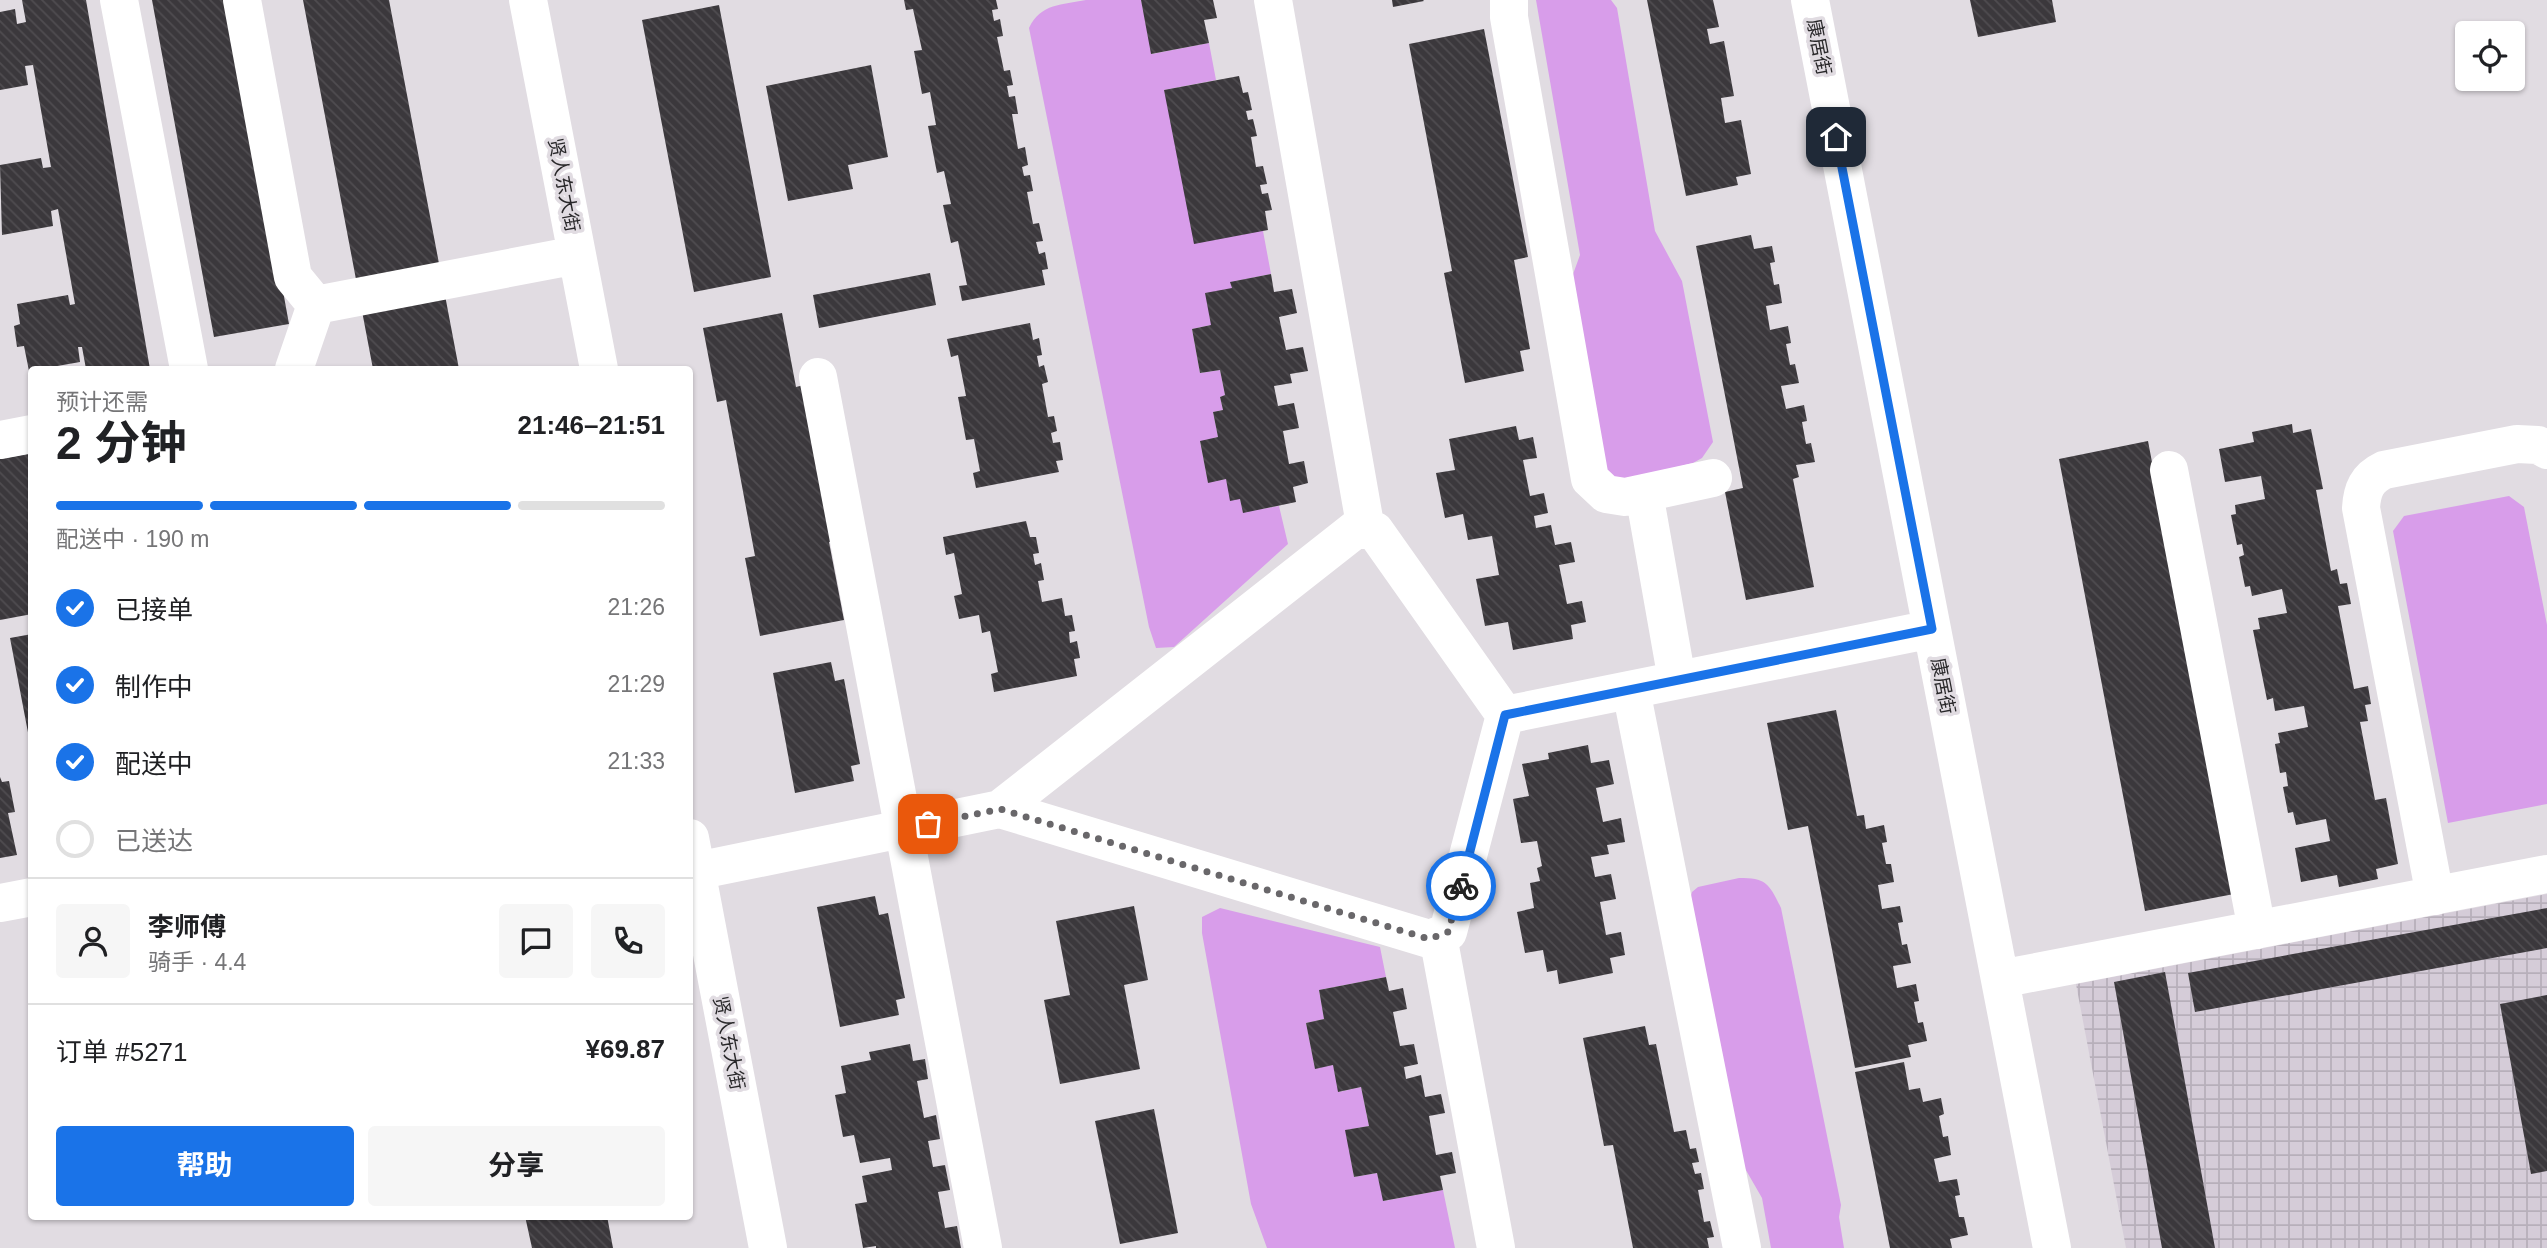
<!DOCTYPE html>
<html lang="zh">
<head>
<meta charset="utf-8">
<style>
	body { margin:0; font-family:Helvetica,"Noto Sans SC",sans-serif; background:#f6f6f6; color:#202124; height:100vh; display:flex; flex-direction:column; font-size:26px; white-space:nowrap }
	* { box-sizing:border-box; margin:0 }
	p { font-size:23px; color:#757577 }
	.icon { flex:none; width:38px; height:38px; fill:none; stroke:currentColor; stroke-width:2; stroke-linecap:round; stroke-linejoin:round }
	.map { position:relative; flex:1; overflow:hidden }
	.drawer { position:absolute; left:28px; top:366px; width:665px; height:854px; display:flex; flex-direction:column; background:#fff; border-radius:7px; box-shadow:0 2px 5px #0004 }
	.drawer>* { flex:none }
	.fabs { position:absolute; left:2455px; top:21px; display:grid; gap:14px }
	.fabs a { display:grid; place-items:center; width:70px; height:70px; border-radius:7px; background:#fff; box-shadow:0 2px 5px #0004; font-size:35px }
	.pin { position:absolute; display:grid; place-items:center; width:60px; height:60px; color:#fff; margin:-30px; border-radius:14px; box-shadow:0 4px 10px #0006 }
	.courier { position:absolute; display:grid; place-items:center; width:70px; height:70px; margin:-35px; border:5px solid #1a73e8; border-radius:50%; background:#fff; color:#222; box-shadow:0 2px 9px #0007 }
	.head em { font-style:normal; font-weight:700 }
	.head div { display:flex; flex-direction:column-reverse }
	.head { display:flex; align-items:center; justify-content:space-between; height:119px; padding:0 28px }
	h1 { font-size:46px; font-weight:700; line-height:52px }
	.bar { display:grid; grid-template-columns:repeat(4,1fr); gap:10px 7px; align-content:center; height:84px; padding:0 28px }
	.bar i { height:9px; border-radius:5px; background:#e0e0e0 }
	.bar .on { background:#1a73e8 }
	.bar p { grid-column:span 4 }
	.line { display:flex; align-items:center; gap:18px; padding:0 28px; border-top:2px solid #e0e0e0 }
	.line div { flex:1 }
	.round { display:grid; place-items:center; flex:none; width:74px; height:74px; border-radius:7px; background:#f6f6f6 }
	ol { padding:0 28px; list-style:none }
	li { display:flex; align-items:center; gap:21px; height:77px }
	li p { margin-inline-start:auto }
	li .icon { padding:7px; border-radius:50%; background:#1a73e8; color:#fff; stroke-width:4 }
	li:last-child { color:#757577 }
	li i { width:38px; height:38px; border:4px solid #e0e0e0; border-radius:50% }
	.cta { display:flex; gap:14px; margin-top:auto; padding:14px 28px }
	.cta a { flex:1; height:80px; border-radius:7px; background:#1a73e8; color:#fff; font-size:28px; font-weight:700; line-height:80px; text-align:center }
	.cta a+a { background:#f6f6f6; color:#202124 }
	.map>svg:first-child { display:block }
	.industrial { fill:url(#industrial-grid) }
	.grass { fill:#d89dea }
	.building { fill:url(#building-back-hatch) }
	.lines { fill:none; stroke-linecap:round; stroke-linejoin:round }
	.minor { stroke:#fff; stroke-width:38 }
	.done { stroke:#69676a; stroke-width:7; stroke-dasharray:0 12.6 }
	.route { stroke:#1a73e8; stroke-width:9 }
	.labels { text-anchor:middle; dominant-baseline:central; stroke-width:7; stroke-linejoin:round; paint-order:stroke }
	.street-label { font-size:19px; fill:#29282a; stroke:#e1dce2 }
</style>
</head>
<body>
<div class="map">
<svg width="2547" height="1248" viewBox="0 0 2547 1248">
	<defs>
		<pattern id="industrial-grid" width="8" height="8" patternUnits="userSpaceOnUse" patternTransform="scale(1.75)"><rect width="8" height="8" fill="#d5ccd8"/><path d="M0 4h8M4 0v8" fill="none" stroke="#b7afba"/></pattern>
		<pattern id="building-back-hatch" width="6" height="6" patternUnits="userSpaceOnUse" patternTransform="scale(1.75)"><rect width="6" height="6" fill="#3b383c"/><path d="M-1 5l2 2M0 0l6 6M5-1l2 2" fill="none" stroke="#4f4c50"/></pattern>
	</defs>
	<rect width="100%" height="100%" fill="#e1dce2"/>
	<path class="industrial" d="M2547 894V1248H2126L2076 984Z"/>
	<path class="grass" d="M1086 0H1141L1152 54 1209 43 1216 80 1164 90 1263 231 1271 274 1231 282 1232 288 1211 325 1192 329 1200 373 1220 370 1225 395 1220 397 1223 410 1213 412 1218 437 1200 442 1208 482 1226 479 1240 499 1243 512 1279 506 1288 544 1174 647 1156 648 1149 627 1029 28C1041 3 1062 5 1086 0Z
		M1536 0H1611L1617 8 1655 231 1682 281 1713 442 1702 458 1693 463 1617 482 1606 473 1572 277 1580 255Z
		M2509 496 2524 507 2547 625V804L2448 823 2393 531 2404 516Z
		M1739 878C1766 878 1769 883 1781 908L1841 1205 1839 1217 1844 1248H1771L1762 1198 1743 1165 1687 911 1692 892 1698 887Z
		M1220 908 1380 947 1386 977 1319 990 1324 1019 1306 1023 1315 1068 1333 1065 1339 1092 1361 1087 1369 1126 1346 1130 1354 1177 1377 1173 1384 1201 1443 1190 1455 1248H1267L1251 1204 1202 933V917Z"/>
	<path class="building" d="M22 0H86L150 369H86L82 347H78L80 362 29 371 24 346 17 347 14 326 20 324 17 304 68 295 70 305 75 304 58 209 51 211 53 226 2 235 0 165 41 158 43 168 51 167 33 65 25 66 28 85 0 90V12L15 9 17 24 26 22Z
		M152 0H230L289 324 214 337Z
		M303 0H389L459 369H373Z
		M904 0H996L998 9 992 10 994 21 1000 19 1003 36 997 37 1004 71 1010 70 1013 85 1007 86 1009 97 1015 96 1018 114H1012L1018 149 1025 147 1028 165 1022 167 1024 176 1030 175 1033 191 1027 192 1033 224 1039 223 1043 241 1036 242 1039 254 1045 252 1048 269 1042 270 1045 285 962 301 959 286 967 285 958 241 951 243 943 205 951 204 944 171 937 173 928 126 936 125 930 92 922 94 914 51 922 50 913 9 906 10Z
		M1141 0H1213L1217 18 1204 20 1209 43 1151 54Z
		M1392 0H1423L1424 1 1393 7Z
		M1647 0H1713L1719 27 1707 29 1710 44 1724 41 1734 96 1721 98 1725 123 1741 120 1751 174 1736 177 1738 185 1686 196Z
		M1970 0H2052L2056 22 1978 37Z
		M719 5 771 277 694 292 642 20Z
		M1484 29 1528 257 1514 260 1530 349 1520 351 1524 371 1465 383 1444 273 1452 271 1409 44Z
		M871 65 888 157 848 165 853 189 788 201 766 86Z
		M1239 76 1243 93 1248 92 1252 110 1246 111 1248 120 1253 119 1257 136 1251 137 1256 167 1263 166 1267 184 1260 185 1262 194 1268 193 1272 210 1265 211 1268 230 1194 244 1164 90Z
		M1751 235 1754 249 1772 246 1775 262 1770 263 1774 285 1779 284 1782 303 1766 306 1770 330 1788 326 1791 343 1786 344 1790 365 1795 364 1799 383 1781 386 1786 409 1804 405 1807 421 1802 422 1806 444 1811 443 1815 462 1796 465 1799 477 1793 479 1814 587 1746 600 1725 492 1743 488 1696 246Z
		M930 273 936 305 819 328 813 295Z
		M1271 274 1274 292 1292 289 1297 313 1279 317 1286 350 1303 347 1308 371 1290 374 1292 383 1274 386 1278 406 1294 403 1299 428 1283 431 1289 464 1304 461 1308 483 1293 487 1296 502 1243 513 1240 499 1230 501 1226 479 1208 483 1200 441 1218 437 1213 412 1223 410 1220 397 1225 395 1220 370 1200 373 1192 329 1211 325 1205 293 1232 288 1230 282Z
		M782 313 796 387 808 384 838 540 829 542 844 620 760 636 745 558 755 556 726 400 717 402 703 328Z
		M1030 323 1033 340 1039 338 1042 355 1037 356 1039 367 1044 365 1048 382 1042 384 1048 417 1054 416 1057 431 1051 433 1053 443 1060 442 1063 460 1056 461 1059 472 976 488 973 473 980 471 974 439 966 440 958 397 966 396 958 355 951 357 947 339Z
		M2292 424 2293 433 2311 429 2323 489 2316 490 2331 571 2337 569 2340 584 2347 583 2351 604 2338 606 2354 689 2368 686 2371 704 2365 705 2368 721 2360 722 2375 800 2386 798 2398 864 2376 869 2378 879 2339 887 2337 875 2301 882 2295 848 2330 841 2326 819 2296 825 2293 812 2288 813 2283 787 2288 786 2286 772 2280 773 2275 744 2280 743 2278 733 2308 727 2304 706 2275 711 2273 698 2267 700 2253 630 2260 629 2258 618 2287 613 2282 589 2252 596 2250 586 2245 587 2239 557 2244 555 2242 544 2237 545 2231 515 2236 514 2235 505 2265 499 2261 476 2225 482 2219 449 2254 442 2252 432Z
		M1516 426 1519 440 1533 437 1537 458 1523 460 1530 496 1544 493 1548 513 1534 516 1536 528 1551 525 1555 545 1571 542 1575 562 1559 565 1567 604 1582 601 1586 622 1571 625 1573 639 1513 650 1508 622 1485 626 1476 579 1499 575 1492 536 1468 540 1463 514 1445 518 1436 473 1455 470 1449 439Z
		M2148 441 2234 894 2145 911 2059 459Z
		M32 453V614L0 620V459Z
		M1026 521 1030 537H1036L1039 553 1033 554 1035 565 1041 563 1044 580 1038 581 1042 602 1062 598 1065 616 1072 615 1075 631 1069 632 1070 643 1077 641 1080 658 1074 659 1077 676 994 692 991 674 998 672 990 631 982 633 979 615 959 619 954 596 962 594 954 553 946 555 943 537Z
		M32 634V742L30 743 10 638Z
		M831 662 835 681 844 679 860 764 851 766 854 781 795 793 773 673Z
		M1836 710 1857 816 1864 815 1866 829 1884 825 1887 842 1882 843 1886 864H1891L1894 882 1878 885 1882 909 1900 906 1903 922 1898 923 1902 945 1907 944 1911 963 1893 966 1897 988 1916 984 1919 1001 1914 1002 1918 1023 1923 1022 1927 1041 1908 1045 1911 1057 1855 1068 1808 826 1788 830 1767 723Z
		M1588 745 1591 763 1609 760 1614 784 1596 788 1603 822 1621 818 1625 842 1607 845 1609 854 1591 857 1595 877 1611 874 1616 899 1600 902 1606 935 1621 932 1625 955 1610 958 1613 973 1559 984 1557 970 1547 972 1543 950 1525 953 1517 912 1534 908 1530 883 1540 881 1537 868 1542 866 1537 841 1521 843 1513 799 1529 796 1522 764 1549 759 1548 753Z
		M0 777 2 782 9 781 15 812 8 813 17 855 0 858Z
		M875 896 879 915 888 913 905 998 896 1000 899 1015 840 1027 817 907Z
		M1134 906 1148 980 1124 985 1140 1069 1060 1084 1044 1000 1070 995 1056 921Z
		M2547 908V948L2195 1012 2188 973Z
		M2165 972 2215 1248H2162L2114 982Z
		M1386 977 1389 991 1403 988 1407 1009 1393 1012 1400 1046 1414 1044 1418 1064 1404 1067 1406 1079 1421 1075 1425 1097 1441 1094 1445 1113 1429 1116 1436 1155 1452 1152 1456 1173 1440 1176 1443 1190 1383 1201 1377 1173 1354 1177 1345 1130 1369 1126 1361 1087 1338 1092 1333 1065 1315 1069 1306 1023 1324 1019 1319 990Z
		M2547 995V1171L2531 1174 2500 1004Z
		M1645 1026 1649 1045 1656 1044 1674 1132 1686 1130 1690 1149 1696 1148 1699 1162 1692 1163 1695 1174 1701 1173 1704 1189 1698 1190 1704 1222 1710 1221 1714 1237 1707 1238 1709 1248H1633L1613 1145 1604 1146 1583 1038Z
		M910 1044 913 1061 925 1059 928 1079 917 1081 924 1118 936 1115 940 1139 928 1141 933 1167 945 1165 950 1190 938 1192 945 1228 957 1226 961 1248H876V1246L863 1248 855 1204 867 1202 862 1176 892 1170 890 1158 860 1163 854 1135 843 1137 835 1095 846 1093 841 1066 871 1060 869 1052Z
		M1904 1062 1909 1090 1920 1088 1923 1102 1941 1098 1944 1114 1939 1116 1943 1137 1948 1136 1951 1155 1934 1159 1939 1182 1957 1179 1960 1195 1955 1196 1959 1217H1964L1968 1235 1950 1239 1952 1248H1890L1855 1072Z
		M1154 1109 1178 1233 1120 1244 1095 1121Z
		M525 1216H607L613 1248H532Z"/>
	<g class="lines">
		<path class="minor" d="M119 0 189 369
			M242 0 293 277 316 305
			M528 0 599 369
			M1273 0 1366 530
			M1509 0V17L1590 479 1606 494 1625 497 1713 478
			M1810 0 2052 1248
			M294 369 316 305 577 255
			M818 377 983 1248
			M0 440 32 434
			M2169 470 2257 930
			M1644 493 1677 680
			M1631 690 1742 1248
			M1505 715 1932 629
			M690 838 768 1248
			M696 871 1000 809 1356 529 1375 531 1505 715 1448 932 1429 939 1000 809
			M2435 896 2361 508C2362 490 2367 478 2384 470L2517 444 2538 445 2547 450
			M0 903 32 897
			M1438 936 1496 1248
			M2000 979 2547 874"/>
	</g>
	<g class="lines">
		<path class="done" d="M928 824 1000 809 1429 939 1448 932 1461 886"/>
		<path class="route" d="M1461 886 1505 715 1932 629 1836 137"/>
	</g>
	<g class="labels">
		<g class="street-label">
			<text transform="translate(1819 47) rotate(79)">康居街</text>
			<text transform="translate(564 185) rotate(79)">贤人东大街</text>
			<text transform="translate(1943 686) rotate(79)">康居街</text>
			<text transform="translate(729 1043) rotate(79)">贤人东大街</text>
		</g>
	</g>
</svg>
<div class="fabs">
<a><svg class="icon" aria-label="locate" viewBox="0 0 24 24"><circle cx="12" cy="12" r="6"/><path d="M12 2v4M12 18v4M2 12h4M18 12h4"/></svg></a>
</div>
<div class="pin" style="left:928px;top:824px;background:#ea580c"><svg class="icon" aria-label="bag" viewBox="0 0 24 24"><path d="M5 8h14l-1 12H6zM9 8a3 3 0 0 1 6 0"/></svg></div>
<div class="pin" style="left:1836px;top:137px;background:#1f2937"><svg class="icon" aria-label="home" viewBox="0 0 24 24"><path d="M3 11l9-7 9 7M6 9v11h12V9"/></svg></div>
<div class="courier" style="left:1461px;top:886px"><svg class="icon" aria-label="bike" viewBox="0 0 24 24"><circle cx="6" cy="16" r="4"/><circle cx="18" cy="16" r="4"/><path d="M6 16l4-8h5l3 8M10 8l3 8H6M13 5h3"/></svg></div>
<section class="drawer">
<div class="head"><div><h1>2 分钟</h1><p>预计还需</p></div><em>21:46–21:51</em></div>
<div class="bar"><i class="on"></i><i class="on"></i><i class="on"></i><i></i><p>配送中 · 190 m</p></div>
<ol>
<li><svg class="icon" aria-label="check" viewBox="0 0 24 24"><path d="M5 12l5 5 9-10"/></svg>已接单<p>21:26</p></li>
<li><svg class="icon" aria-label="check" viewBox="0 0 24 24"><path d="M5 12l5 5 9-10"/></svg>制作中<p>21:29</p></li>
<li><svg class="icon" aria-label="check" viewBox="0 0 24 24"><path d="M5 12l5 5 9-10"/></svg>配送中<p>21:33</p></li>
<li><i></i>已送达</li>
</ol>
<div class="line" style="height:126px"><a class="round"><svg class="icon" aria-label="person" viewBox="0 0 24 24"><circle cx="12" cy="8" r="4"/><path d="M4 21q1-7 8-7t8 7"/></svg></a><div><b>李师傅</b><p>骑手 · 4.4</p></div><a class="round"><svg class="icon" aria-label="chat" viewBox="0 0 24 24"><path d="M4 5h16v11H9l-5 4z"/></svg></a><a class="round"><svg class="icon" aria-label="phone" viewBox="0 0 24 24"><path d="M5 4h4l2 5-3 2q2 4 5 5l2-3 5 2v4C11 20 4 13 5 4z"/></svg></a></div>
<div class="line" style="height:91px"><div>订单 #5271</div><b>¥69.87</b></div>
<div class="cta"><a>帮助</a><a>分享</a></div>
</section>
</div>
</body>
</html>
